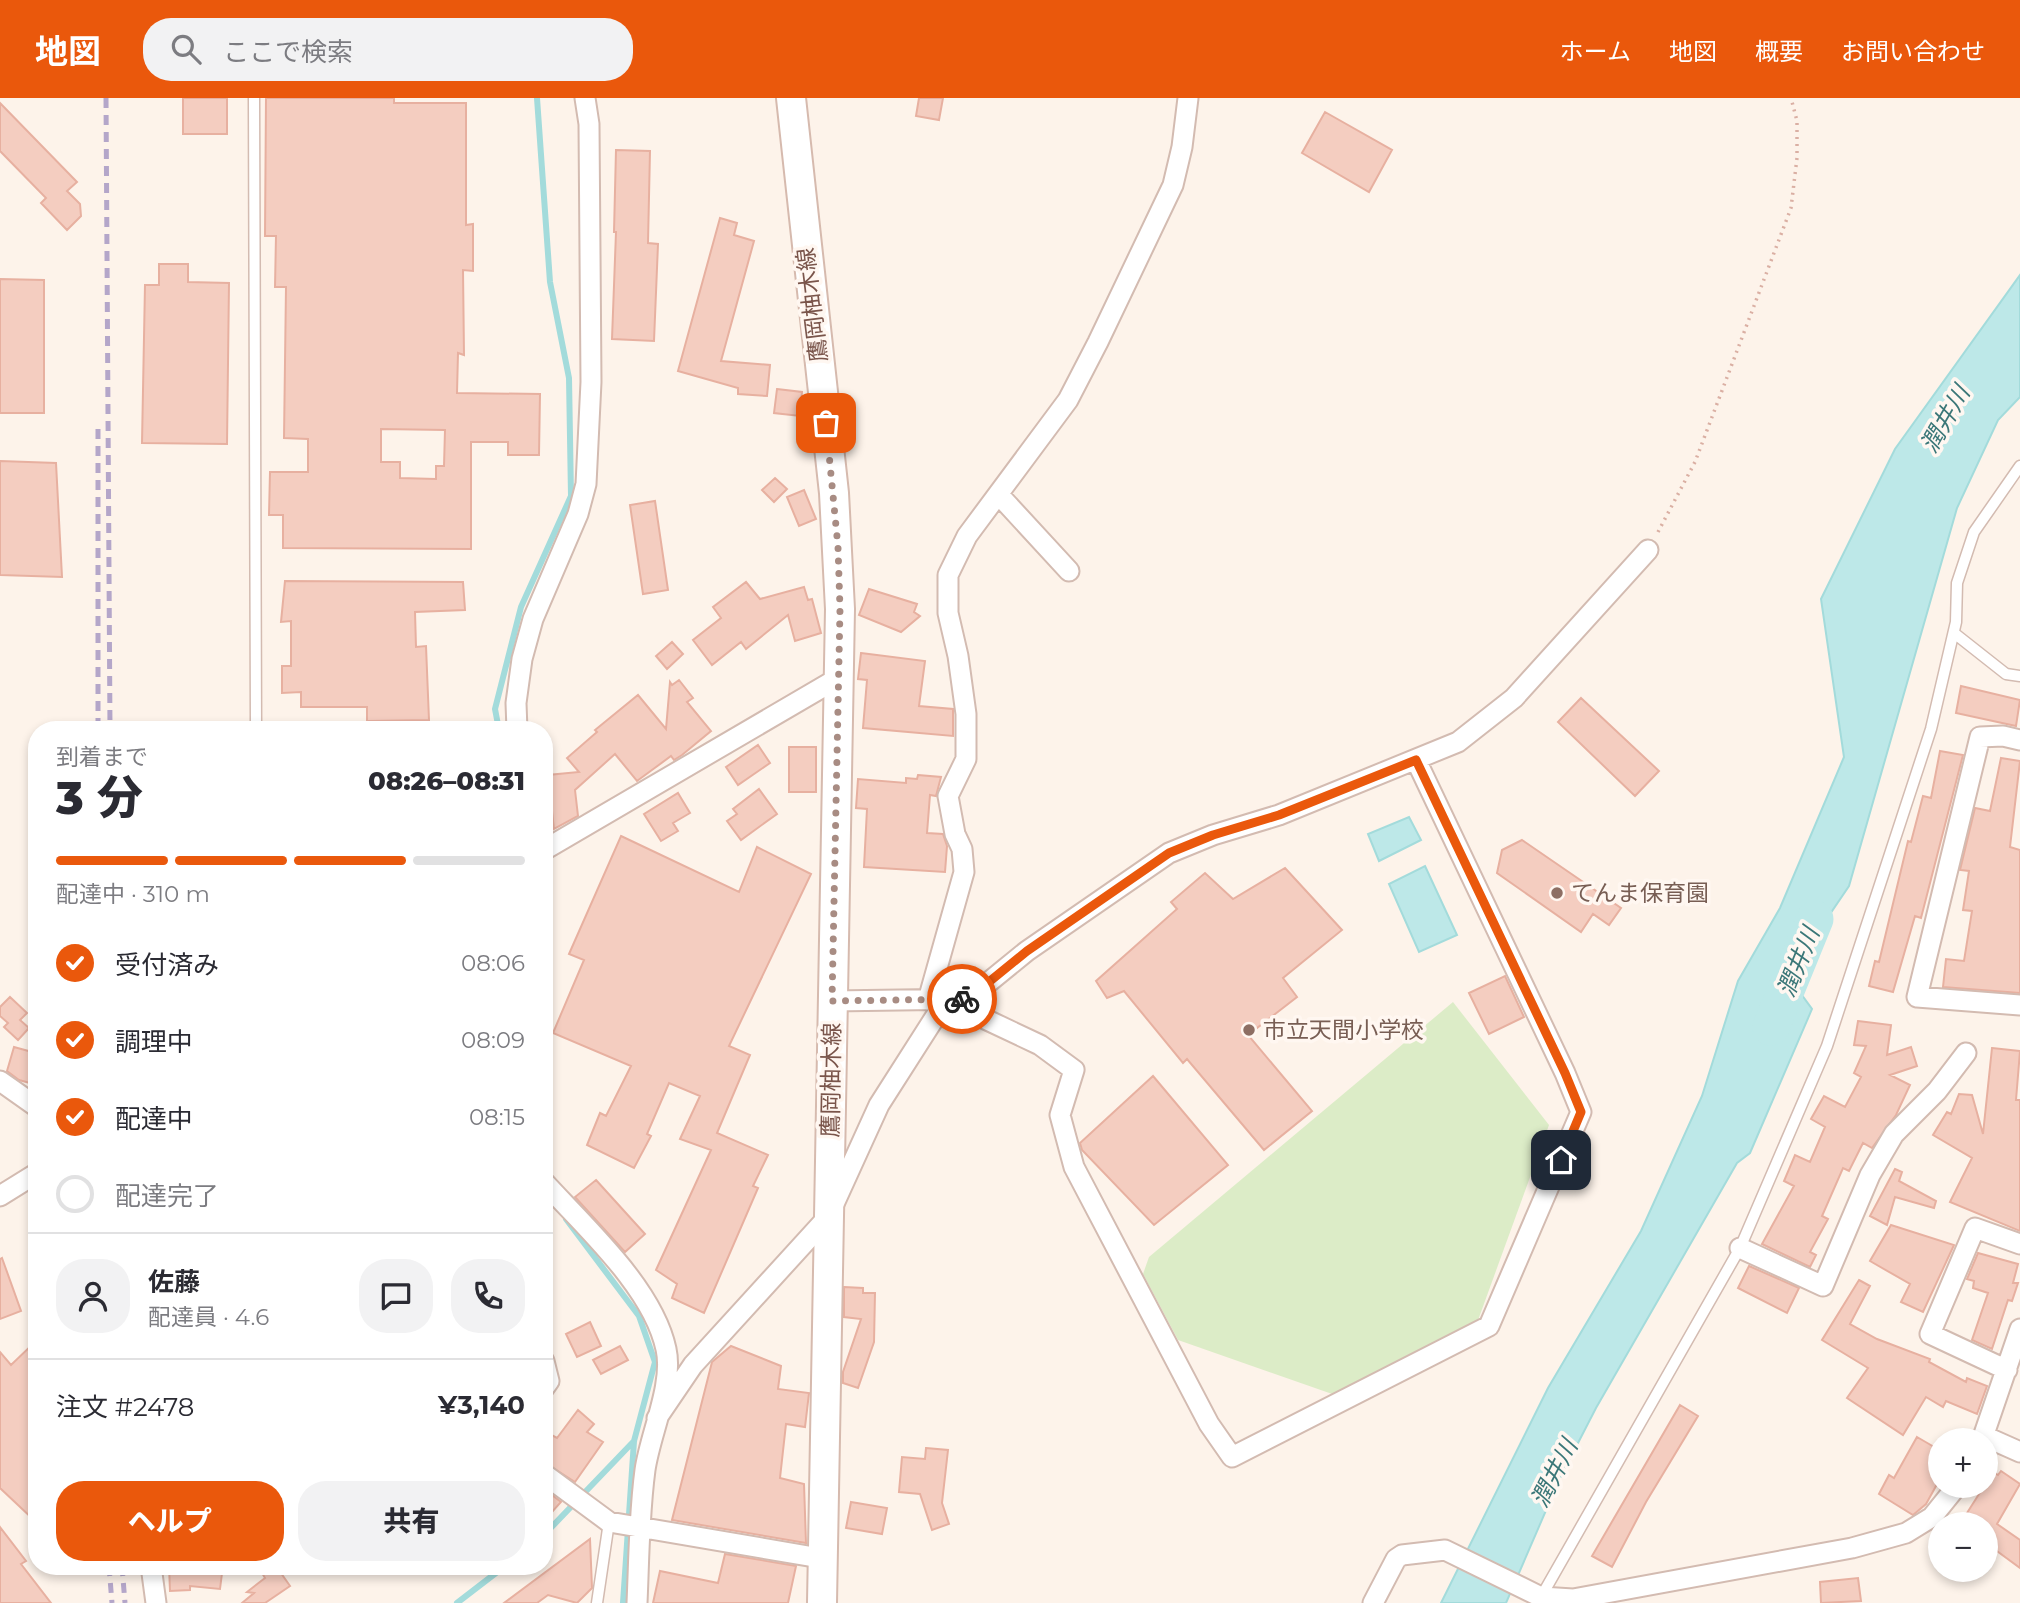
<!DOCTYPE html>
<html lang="ja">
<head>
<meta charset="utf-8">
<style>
	body { margin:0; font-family:Montserrat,"Noto Sans JP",sans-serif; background:#f2f2f3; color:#2b2b33; height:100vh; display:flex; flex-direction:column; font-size:26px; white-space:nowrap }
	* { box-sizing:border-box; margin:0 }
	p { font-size:23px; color:#7c7c81 }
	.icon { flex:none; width:38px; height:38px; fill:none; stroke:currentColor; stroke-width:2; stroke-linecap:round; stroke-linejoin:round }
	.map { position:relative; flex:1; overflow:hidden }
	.side { position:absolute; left:28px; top:623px; width:525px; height:854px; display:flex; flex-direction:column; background:#fff; border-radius:28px; box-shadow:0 4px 10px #0003 }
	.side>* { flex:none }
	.buttons { position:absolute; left:1928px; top:1330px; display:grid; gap:14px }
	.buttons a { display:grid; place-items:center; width:70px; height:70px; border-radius:50%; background:#fff; box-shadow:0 4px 10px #0003; font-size:35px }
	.pin { position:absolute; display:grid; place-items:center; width:60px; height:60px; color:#fff; margin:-30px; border-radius:14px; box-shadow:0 4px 10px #0006 }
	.courier { position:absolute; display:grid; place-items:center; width:70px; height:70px; margin:-35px; border:5px solid #ea580c; border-radius:50%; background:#fff; color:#222; box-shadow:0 2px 9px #0007 }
	.head em { font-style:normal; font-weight:800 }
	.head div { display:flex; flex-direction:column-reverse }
	.head { display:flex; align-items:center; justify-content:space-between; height:119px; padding:0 28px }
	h1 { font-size:46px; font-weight:800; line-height:52px }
	.bar { display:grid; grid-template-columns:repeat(4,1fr); gap:10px 7px; align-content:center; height:84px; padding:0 28px }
	.bar i { height:9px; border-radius:5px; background:#e1e1e2 }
	.bar .active { background:#ea580c }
	.bar p { grid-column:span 4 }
	.line { display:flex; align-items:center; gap:18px; padding:0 28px; border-top:2px solid #e1e1e2 }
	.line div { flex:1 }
	.round { display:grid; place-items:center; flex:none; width:74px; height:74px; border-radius:28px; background:#f2f2f3 }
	ol { padding:0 28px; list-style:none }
	li { display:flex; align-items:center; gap:21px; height:77px }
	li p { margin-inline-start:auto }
	li .icon { padding:7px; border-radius:50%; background:#ea580c; color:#fff; stroke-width:4 }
	li:last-child { color:#7c7c81 }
	li i { width:38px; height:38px; border:4px solid #e1e1e2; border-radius:50% }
	.button { display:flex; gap:14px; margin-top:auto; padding:14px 28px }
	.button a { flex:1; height:80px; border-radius:28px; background:#ea580c; color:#fff; font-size:28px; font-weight:800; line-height:80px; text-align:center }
	.button a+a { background:#f2f2f3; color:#2b2b33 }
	header { display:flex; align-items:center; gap:42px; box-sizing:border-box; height:98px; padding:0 35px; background:#ea580c; color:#fff }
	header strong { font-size:33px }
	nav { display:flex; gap:38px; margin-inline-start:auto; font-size:24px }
	.search { width:490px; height:63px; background:#f2f2f3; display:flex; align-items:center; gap:18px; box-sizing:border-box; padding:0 24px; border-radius:28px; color:#7c7c81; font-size:26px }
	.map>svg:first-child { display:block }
	.green { fill:#dcecc7 }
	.water { fill:#bde8e8; stroke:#a3dbdb; stroke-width:2 }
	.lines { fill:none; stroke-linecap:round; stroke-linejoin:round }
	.stream { stroke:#a3dbdb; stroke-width:6 }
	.river { stroke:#bde8e8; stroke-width:37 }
	.building { fill:#f4cdc0; stroke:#e7b0a0; stroke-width:2; fill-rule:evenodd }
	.service-casing { stroke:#d3bbb1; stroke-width:13 }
	.minor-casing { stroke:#d3bbb1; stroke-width:23 }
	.secondary-casing { stroke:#d6baae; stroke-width:32 }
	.path { stroke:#daafa3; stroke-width:3.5; stroke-dasharray:2 5; stroke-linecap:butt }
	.service { stroke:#fff; stroke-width:10 }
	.minor { stroke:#fff; stroke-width:19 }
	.secondary { stroke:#fff; stroke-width:28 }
	.rail { stroke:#b4a6c9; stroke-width:5; stroke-dasharray:10 7; stroke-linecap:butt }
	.done { stroke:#a88c83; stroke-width:7; stroke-dasharray:0 12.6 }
	.route { stroke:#ea580c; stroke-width:9 }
	.education-dot { fill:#8d6e63; stroke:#fff7f1; stroke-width:2.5 }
	.labels { text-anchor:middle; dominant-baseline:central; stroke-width:7; stroke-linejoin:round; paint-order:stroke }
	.street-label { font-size:23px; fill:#7a554b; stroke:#fff7f1 }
	.education-label { font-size:23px; fill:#785e54; stroke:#fff7f1; text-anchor:start }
	.water-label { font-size:24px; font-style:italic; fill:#3b7778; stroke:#fff7f1 }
</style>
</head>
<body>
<header>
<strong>地図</strong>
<div class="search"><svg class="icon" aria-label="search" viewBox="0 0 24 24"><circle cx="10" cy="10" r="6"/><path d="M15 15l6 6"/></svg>ここで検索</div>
<nav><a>ホーム</a><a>地図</a><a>概要</a><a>お問い合わせ</a></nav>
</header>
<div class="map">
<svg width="2020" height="1505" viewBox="0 0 2020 1505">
	<rect width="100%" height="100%" fill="#fdf3ea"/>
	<path class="green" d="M1453 904 1549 1027 1477 1225 1335 1297 1178 1242 1143 1176 1149 1159Z"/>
	<path class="water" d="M2020 177V299L1998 322 1957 410 1849 788 1788 878 1812 911 1750 1055 1737 1065 1596 1310 1560 1380 1506 1505H1441L1548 1290 1641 1133 1702 998 1738 883 1780 810 1844 659 1821 501 1895 351Z
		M1409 719 1421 742 1379 763 1368 736Z
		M1425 768 1457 837 1419 854 1389 786Z"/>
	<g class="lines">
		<path class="stream" d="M499 632 495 611 521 509 571 398 569 280 550 184 537 0
			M566 1121 639 1218 655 1264 634 1343 623 1505
			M544 1437 634 1343
			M457 1505 505 1468"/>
		<path class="river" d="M1771 929 1815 821"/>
	</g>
	<path class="building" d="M183 0H227V36H183Z
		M266 0H394V5H466V127L473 126V173L463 172 464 257 458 255 457 295 540 296 539 357H508V344H471V451L283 450V417H269L270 374H308V341L284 340 286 189H275L276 138H265ZM381 331 445 332 444 368H436V381L400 380V364H381Z
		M919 0H943L939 22 916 18Z
		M0 5 77 84 67 93 80 106 81 118 67 132 41 105 46 100 0 53Z
		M1325 14 1392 52 1369 94 1302 55Z
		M616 52 650 53 648 145 658 146 654 243 612 241 616 134H614Z
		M720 120 737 125 734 137 754 143 721 263 770 267 767 298 738 296V290L678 273Z
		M159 166H188V184L229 185 227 346 142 345 145 187H159Z
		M0 181 44 182V315H0Z
		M777 291 802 294 800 318 774 315Z
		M0 363 56 365 62 479 0 477Z
		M775 380 787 391 774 404 762 392Z
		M804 392 816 421 799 428 787 399Z
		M655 403 668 492 643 496 630 407Z
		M285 483 463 484 465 512 415 514 416 549 426 548 429 622 367 623V609H301V594L282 595V568H291V523L281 524Z
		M746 484 760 501 804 489 808 502 812 501 821 535 795 543 788 517 746 551 741 544 712 567 693 542 721 520 713 509Z
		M869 491 917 506 914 514 920 518 901 534 859 517Z
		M672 544 683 556 667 571 656 558Z
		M861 555 925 563 919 608 953 611V638L863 630 867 582 858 581Z
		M679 582 693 600 687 604 711 633 682 657 674 662 671 658 637 683 615 656 575 692 578 718 554 731 548 677 579 674 567 660 597 634 595 632 638 597 666 631 670 584 672 587Z
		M1961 588 2020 602 2016 628 1956 615Z
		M1581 600 1659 673 1635 698 1558 624Z
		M758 647 770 665 738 687 726 669Z
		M789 649H816V694H789Z
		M1940 653 1963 657 1921 820 1915 818 1893 894 1869 888 1875 863 1879 864 1908 743 1911 744 1923 698 1931 700Z
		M2001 660 2020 663 2010 749 2020 752V895L1943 889 1946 861 1964 863 1972 813 1963 812 1969 773 1960 772 1975 710 1990 713Z
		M918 677 941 679 936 698 930 697 927 735 943 736 947 748 945 774 864 769 867 711 856 710 858 681 906 685V680L917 681Z
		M759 691 777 716 741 742 727 723 737 716 733 711Z
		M678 695 690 715 673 725 678 733 661 743 644 716Z
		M621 738 739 794 757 749 811 776 729 948 750 957 717 1035 768 1057 753 1088 758 1090 704 1215 672 1200 677 1186 656 1172 711 1052 680 1041 700 998 669 985 647 1036 651 1038 634 1070 587 1047 600 1015 606 1018 631 968 553 935 584 862 569 856Z
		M1522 742 1621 810 1609 827 1593 816 1581 834 1497 775 1502 752Z
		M1285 770 1342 832 1283 880 1297 899 1248 937 1312 1013 1264 1052 1187 961 1183 965 1124 893 1107 900 1096 883 1177 811 1171 804 1205 775 1233 801Z
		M1505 878 1524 919 1489 936 1469 895Z
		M10 899 27 915 20 922 29 930 18 942 4 929 8 925 0 918V909Z
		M1858 923 1891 927 1887 957 1911 949 1917 968 1890 977 1910 987 1896 1017 1872 1050 1863 1045 1849 1073 1843 1070 1822 1118 1828 1121 1810 1154 1816 1157 1810 1169 1762 1146 1794 1088 1784 1083 1795 1057 1810 1064 1825 1029 1811 1021 1824 998 1845 1009 1861 979 1854 975 1866 948 1854 947Z
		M14 949 32 954 30 959 37 961V987L19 982 7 973Z
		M1992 950 2020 953 2016 1002H2020V1133L1950 1104 1972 1060 1933 1037 1947 1014 1951 1016 1959 996 1972 997 1983 1036Z
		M1153 978 1228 1067 1154 1127 1082 1052 1080 1045Z
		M1895 1071 1902 1074 1899 1083 1936 1103 1934 1110 1895 1099 1887 1127 1870 1118Z
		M596 1082 645 1136 625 1154 575 1099Z
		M1891 1127 1954 1147 1923 1214 1901 1204 1910 1186 1870 1163Z
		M1978 1155 2018 1166 2013 1185H2018L2012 1203 2008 1202 1992 1251 1972 1242 1988 1195 1973 1190 1974 1183 1967 1181Z
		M2 1160 21 1213 0 1221V1161Z
		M1749 1168 1799 1190 1787 1215 1738 1190Z
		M1859 1182 1870 1188 1850 1226 1877 1241 1930 1261 1929 1264 1966 1284 1967 1280 1987 1288 1977 1316 1946 1303 1943 1309 1926 1299 1903 1337 1847 1300 1868 1270 1822 1242Z
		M844 1189 863 1190V1195H875L874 1244 858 1290 843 1285V1274L861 1221 844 1219Z
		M590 1224 601 1248 577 1259 566 1236Z
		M37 1242V1425L0 1390V1254L11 1267Z
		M620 1248 628 1262 601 1276 593 1262Z
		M731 1248 781 1268 778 1291 809 1295 805 1329 786 1326 780 1380 804 1386 806 1445 672 1422 712 1264Z
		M1680 1307 1698 1318 1646 1404 1612 1469 1592 1458Z
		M578 1312 594 1326 587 1334 603 1344 575 1384 544 1364V1333L557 1340Z
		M1917 1339 1941 1353V1379L1926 1406 1913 1417 1879 1396 1889 1377 1894 1380Z
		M926 1350 948 1352 942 1405 949 1426 932 1432 920 1396 899 1394 902 1359 925 1361Z
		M2001 1373 2020 1386 1997 1426 2020 1442V1470L1986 1445V1426H1960L1993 1374 1998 1377Z
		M544 1391 561 1404 544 1423Z
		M851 1404 887 1410 882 1436 846 1430Z
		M0 1429 26 1463 21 1466 51 1505H0Z
		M590 1441 592 1490 577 1505 548 1497 537 1505H504Z
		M725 1456 796 1468 788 1505H653L660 1473 718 1485Z
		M169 1468 222 1475 220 1491 190 1488V1492L170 1493Z
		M258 1468H276L290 1488 265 1505H242L254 1495 247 1494 265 1480Z
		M1858 1480 1861 1503 1821 1505 1820 1484Z"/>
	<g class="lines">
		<g class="service-casing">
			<path id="service" d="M254 0 256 632
				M1954 535 2006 576 2020 578
				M1541 1499 1740 1150 1827 948 1931 631 1956 524 1957 485 1974 434 2020 368
				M597 1505 609 1424"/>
		</g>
		<g class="minor-casing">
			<path id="minor" d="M999 397 1069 473
				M517 632 516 605 522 561 533 521 578 416 586 386 591 284 589 26 585 0
				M2020 642 2003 638 1980 639 1917 899 2020 907
				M544 752 840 579
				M968 901 985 921 1040 947 1074 972 1060 1017 1074 1069 1209 1326 1232 1359 1489 1228 1581 1014 1565 975 1416 662
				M928 902 964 774 962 751 955 736 948 698 966 661V616L958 558 948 515V477L967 438 1068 302 1098 244 1173 87 1182 49 1188 0
				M832 903 968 901 1027 853 1169 755 1213 737 1279 717 1458 644 1514 600 1648 452
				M0 983 37 1009
				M544 1084C585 1129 653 1190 666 1251 674 1286 650 1336 645 1372 639 1416 639 1461 637 1505
				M0 1098 37 1075
				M1740 1150 1823 1188 1870 1077 1894 1036 1937 993 1966 955
				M544 1263 549 1283 544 1290
				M2007 1272 1930 1236 1975 1130 2020 1146
				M657 1320 693 1267 828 1119 879 1007 946 902
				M1984 1338 2020 1354
				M1982 1342 2020 1231
				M544 1376 609 1424 820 1460
				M151 1468 156 1505
				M1373 1505 1396 1461 1402 1457 1445 1452 1541 1499 1573 1501 1852 1450 1906 1435 1932 1419 1957 1388"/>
		</g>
		<g class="secondary-casing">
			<path id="secondary" d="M791 0 834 395 840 511 822 1505"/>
		</g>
		<path class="path" d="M1658 434 1695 364 1791 110 1797 60V23L1791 0"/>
		<use href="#service" class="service"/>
		<use href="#minor" class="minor"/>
		<use href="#secondary" class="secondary"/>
		<path class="rail" d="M106 0 110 632
			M98 331V632
			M109 1468 112 1505
			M122 1468 125 1505"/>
	</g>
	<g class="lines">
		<path class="done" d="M826 325 838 449 840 511 832 903 962 901"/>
		<path class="route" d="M962 901H968L1027 853 1169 755 1213 737 1279 717 1416 662 1565 975 1581 1014 1561 1062"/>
	</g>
	<g class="education-dot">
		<circle cx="1557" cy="795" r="7"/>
		<circle cx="1249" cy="932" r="7"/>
	</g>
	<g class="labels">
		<g class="street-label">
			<text transform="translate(812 207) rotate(-97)">鷹岡柚木線</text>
			<text transform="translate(831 982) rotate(-89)">鷹岡柚木線</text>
		</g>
		<g class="education-label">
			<text x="1571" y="795">てんま保育園</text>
			<text x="1263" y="932">市立天間小学校</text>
		</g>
		<g class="water-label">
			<text transform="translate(1945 321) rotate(-60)">潤井川</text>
			<text transform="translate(1798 864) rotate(-68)">潤井川</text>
			<text transform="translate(1554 1375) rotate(-63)">潤井川</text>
		</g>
	</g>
</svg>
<div class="buttons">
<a>+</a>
<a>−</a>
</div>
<div class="pin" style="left:826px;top:325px;background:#ea580c"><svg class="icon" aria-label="bag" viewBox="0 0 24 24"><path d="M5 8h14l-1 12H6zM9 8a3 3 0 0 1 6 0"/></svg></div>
<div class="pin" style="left:1561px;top:1062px;background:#1f2937"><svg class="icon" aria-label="home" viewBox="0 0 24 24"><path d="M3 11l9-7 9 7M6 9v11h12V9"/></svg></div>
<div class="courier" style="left:962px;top:901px"><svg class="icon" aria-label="bike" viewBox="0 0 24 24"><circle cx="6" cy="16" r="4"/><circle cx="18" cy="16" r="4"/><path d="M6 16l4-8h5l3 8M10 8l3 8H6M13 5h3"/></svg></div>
<section class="side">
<div class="head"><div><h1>3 分</h1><p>到着まで</p></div><em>08:26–08:31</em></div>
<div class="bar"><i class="active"></i><i class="active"></i><i class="active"></i><i></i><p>配達中 · 310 m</p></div>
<ol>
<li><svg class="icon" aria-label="check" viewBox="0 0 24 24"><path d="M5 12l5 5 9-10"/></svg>受付済み<p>08:06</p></li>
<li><svg class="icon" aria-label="check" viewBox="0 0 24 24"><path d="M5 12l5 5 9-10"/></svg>調理中<p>08:09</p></li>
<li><svg class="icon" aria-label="check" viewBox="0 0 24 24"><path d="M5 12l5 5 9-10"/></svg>配達中<p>08:15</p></li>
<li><i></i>配達完了</li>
</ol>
<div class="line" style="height:126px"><a class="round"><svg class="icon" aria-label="person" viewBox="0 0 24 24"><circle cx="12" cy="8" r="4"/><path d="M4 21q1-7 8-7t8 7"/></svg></a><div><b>佐藤</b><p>配達員 · 4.6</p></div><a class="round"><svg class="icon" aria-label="chat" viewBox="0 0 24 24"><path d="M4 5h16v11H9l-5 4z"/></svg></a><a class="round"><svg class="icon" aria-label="phone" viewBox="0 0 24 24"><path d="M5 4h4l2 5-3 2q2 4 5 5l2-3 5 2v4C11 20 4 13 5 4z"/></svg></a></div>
<div class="line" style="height:91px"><div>注文 #2478</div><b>¥3,140</b></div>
<div class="button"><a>ヘルプ</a><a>共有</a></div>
</section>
</div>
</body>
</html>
